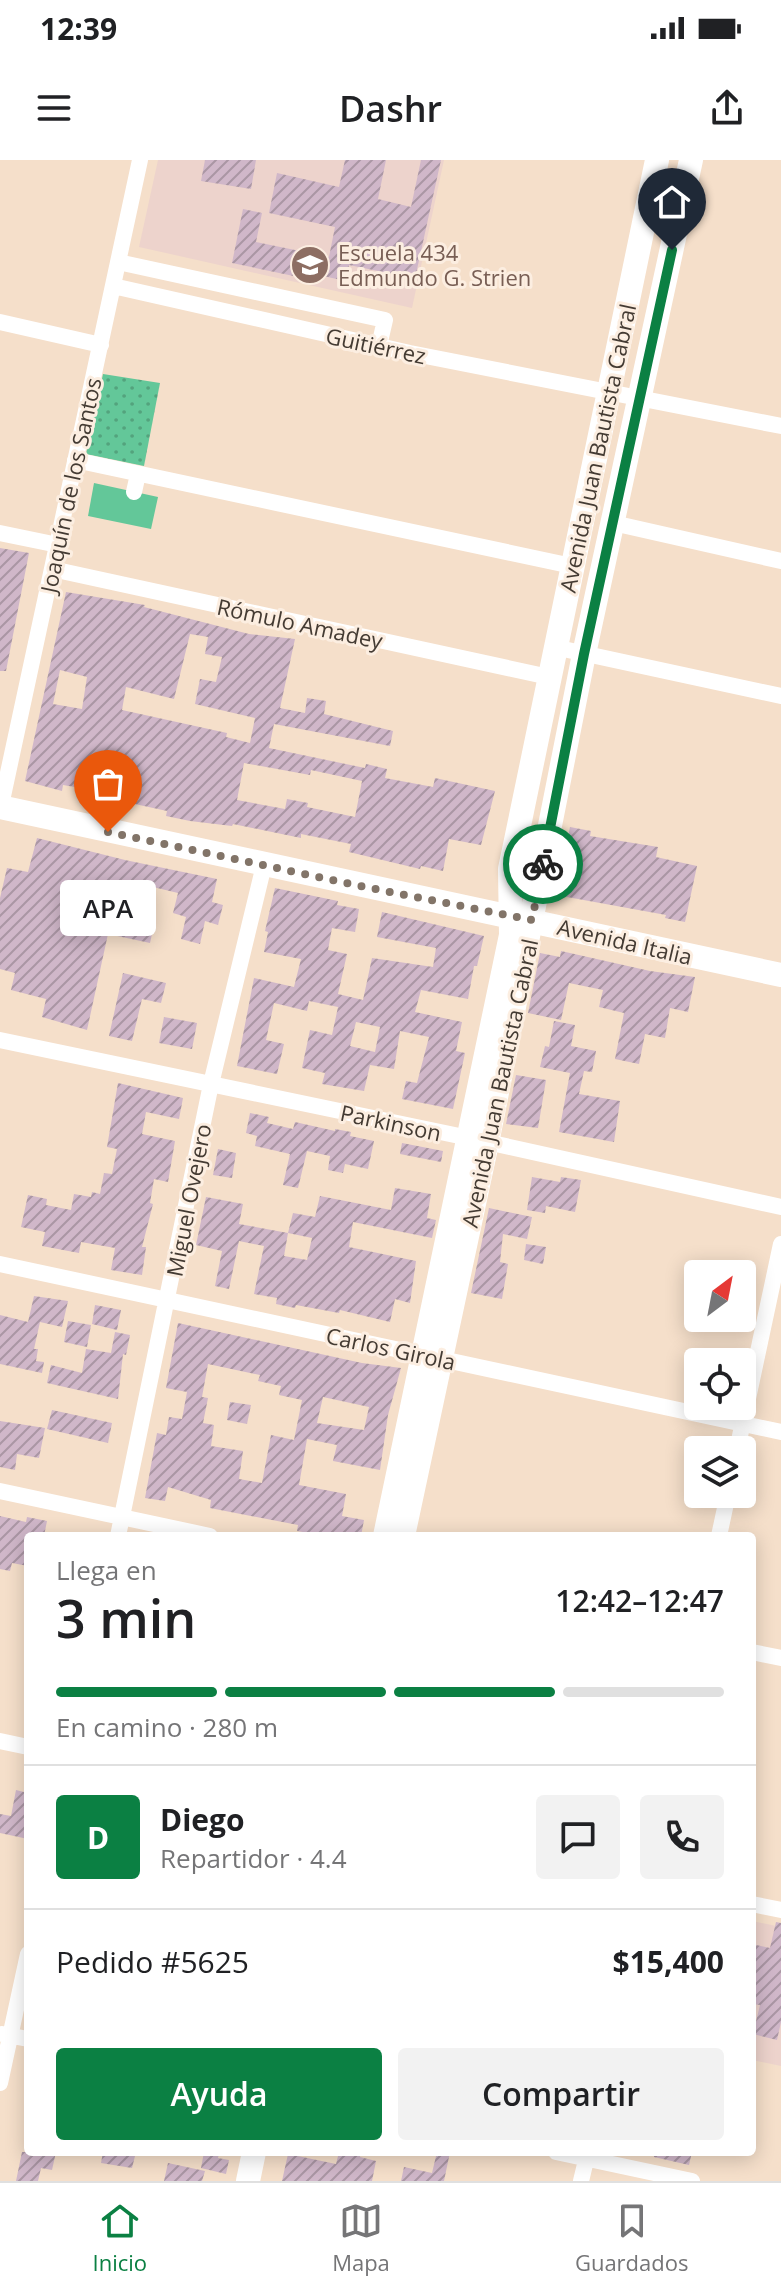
<!DOCTYPE html>
<html lang="es">
<head>
<meta charset="utf-8">
<style>
	body { margin:0; font-family:"Open Sans",sans-serif; background:#f2f2f2; color:#202124; height:100vh; display:flex; flex-direction:column; font-size:30px; white-space:nowrap }
	* { box-sizing:border-box; margin:0 }
	p { font-size:26px; color:#757577 }
	.icon { flex:none; width:44px; height:44px; fill:none; stroke:currentColor; stroke-width:2; stroke-linecap:round; stroke-linejoin:round }
	.map { position:relative; flex:1; overflow:hidden }
	.sheet { position:absolute; left:24px; top:1372px; width:732px; height:624px; display:flex; flex-direction:column; background:#fff; border-radius:8px; box-shadow:0 4px 20px #0003 }
	.sheet>* { flex:none }
	.needle { width:52px; rotate:32deg }
	.fabs { position:absolute; left:684px; top:1100px; display:grid; gap:16px }
	.fabs a { display:grid; place-items:center; width:72px; height:72px; border-radius:8px; background:#fff; box-shadow:0 4px 20px #0003; font-size:40px }
	.pin { position:absolute; display:grid; place-items:center; width:68px; height:68px; color:#fff; margin:-82px -34px; border-radius:50% 50% 50% 0; rotate:-45deg; box-shadow:0 0 8px #0007 }
	.pin .icon { rotate:45deg }
	.courier { position:absolute; display:grid; place-items:center; width:80px; height:80px; margin:-40px; border:6px solid #0b8043; border-radius:50%; background:#fff; color:#222; box-shadow:0 2px 10px #0007 }
	.bubble { position:absolute; height:56px; border-radius:8px; background:#fff; box-shadow:0 4px 20px #0003; font-size:26px; font-weight:600; line-height:56px; text-align:center }
	.summary em { font-style:normal; font-weight:600 }
	.summary div { display:flex; flex-direction:column-reverse }
	.summary { display:flex; align-items:center; justify-content:space-between; height:136px; padding:0 32px }
	h1 { font-size:52px; font-weight:600; line-height:60px }
	.bar { display:grid; grid-template-columns:repeat(4,1fr); gap:12px 8px; align-content:center; height:96px; padding:0 32px }
	.bar i { height:10px; border-radius:6px; background:#e0e0e0 }
	.bar .selected { background:#0b8043 }
	.bar p { grid-column:span 4 }
	.line { display:flex; align-items:center; gap:20px; padding:0 32px; border-top:2px solid #e0e0e0 }
	.line div { flex:1 }
	.round { display:grid; place-items:center; flex:none; width:84px; height:84px; border-radius:8px; background:#f2f2f2 }
	.action { display:flex; gap:16px; margin-top:auto; padding:16px 32px }
	.action a { flex:1; height:92px; border-radius:8px; background:#0b8043; color:#fff; font-size:32px; font-weight:600; line-height:92px; text-align:center }
	.action a+a { background:#f2f2f2; color:#202124 }
	.status { display:flex; justify-content:space-between; align-items:center; height:56px; padding:0 40px; background:#fff; direction:ltr }
	.status svg { height:22px; fill:currentColor }
	header { display:flex; justify-content:space-between; align-items:center; height:104px; padding:0 32px; background:#fff; font-size:36px; font-weight:600 }
	.tabs { display:flex; justify-content:space-around; align-items:center; height:112px; border-top:2px solid #e0e0e0; background:#fff; font-size:22px; color:#757577 }
	.tabs a { display:grid; justify-items:center; gap:4px }
	.tabs .selected { color:#0b8043 }
	.map>svg:first-child { display:block }
	.education { fill:#edd3cc }
	.green { fill:#63c799 }
	.park { fill:url(#park-dots) }
	.building { fill:url(#building-hatch); fill-rule:evenodd }
	.lines { fill:none; stroke-linecap:round; stroke-linejoin:round }
	.minor { stroke:#fff; stroke-width:16 }
	.secondary { stroke:#fff; stroke-width:24 }
	.done { stroke:#827468; stroke-width:8; stroke-dasharray:0 14.4 }
	.route { stroke:#0b8043; stroke-width:10 }
	.labels { text-anchor:middle; dominant-baseline:central; stroke-width:6; stroke-linejoin:round; paint-order:stroke }
	.education-label { font-size:22px; fill:#785e54; stroke:#fceee1; text-anchor:start }
	.street-label { font-size:22px; fill:#443b33; stroke:#fceee1 }
</style>
</head>
<body>
<div class="status"><b>12:39</b><svg viewBox="0 0 49 12"><path d="M0 12V9h3v3zM5 12V6h3v6zM10 12V3h3v9zM15 12V0h3v12zM26 1h20v11H26zM47 4h2v5h-2z"/></svg></div>
<header><svg class="icon" aria-label="menu" viewBox="0 0 24 24"><path d="M4 6h16M4 12h16M4 18h16"/></svg>Dashr<svg class="icon" aria-label="share" viewBox="0 0 24 24"><path d="M12 15V3M7 8l5-5 5 5M5 13v7h14v-7"/></svg></header>
<div class="map">
<svg width="781" height="2021" viewBox="0 0 781 2021">
	<defs>
		<pattern id="park-dots" width="8" height="8" patternUnits="userSpaceOnUse" patternTransform="scale(2)"><rect width="8" height="8" fill="#63c799"/><path d="M2 2h.1M6 6h.1" fill="none" stroke="#53a37d" stroke-width="1.8" stroke-linecap="round"/></pattern>
		<pattern id="building-hatch" width="6" height="6" patternUnits="userSpaceOnUse" patternTransform="scale(2)"><rect width="6" height="6" fill="#d0b7c9"/><path d="M-1 1l2-2M0 6l6-6M5 7l2-2" fill="none" stroke="#aa96a4"/></pattern>
	</defs>
	<rect width="100%" height="100%" fill="#f5dfca"/>
	<path class="education" d="M158 0H444L412 148 139 87Z
		M752 1761 781 1767V1906L752 1900Z"/>
	<path class="green" d="M94 323 158 337 151 369 88 356Z"/>
	<path class="park" d="M103 214 160 223 144 306 86 294Z"/>
	<path class="building" d="M205 0H256L251 29 201 21Z
		M345 0H386L378 39 411 47 421 0H441L416 114 408 112 407 117 349 105 346 121 309 113 308 119 232 103 243 49 262 53 256 82 329 97 335 67 269 53 277 13 339 27Z
		M0 388 29 393 6 511H0Z
		M66 432 145 445 144 447 249 474 295 479 280 548 305 553 307 538 326 541 324 554 393 571 390 586 274 564 269 588 365 608 366 604 387 609 385 618 433 627 435 618 495 631 481 685 449 679 443 711 421 706 420 709 349 692 351 684 301 674V678L233 664 232 666 190 661 166 656 167 651 121 641 122 635 63 625 62 631 25 621ZM190 474 208 477 205 494 222 497 216 522 200 519 195 544 255 558 250 583 226 577 227 573 122 550 126 527 174 539ZM60 510 87 517 82 549 53 544ZM244 603 310 615 311 610 362 621 355 657 307 647 308 643 287 639 285 649 237 640Z
		M570 667 591 671 590 676 658 687 656 697 697 706 685 762 665 758 666 755 556 735Z
		M37 678 125 700 217 719 212 742 223 745 218 765 205 761 200 784 181 779 186 757 173 753 178 733 153 727 147 754 156 756 150 783 108 774 87 870 42 857 46 839 11 830 15 813 0 809V738L7 708 28 712Z
		M275 728 338 741 337 745 359 749 355 772 332 768 328 790 347 794 338 834 363 840 372 798 433 807 436 788 377 777 382 752 484 776 477 806H474L468 839 421 830 415 852 462 862 456 891 465 893 453 949 402 939 406 921 417 923 429 877 400 871 394 909 370 905 364 931 322 924 325 913 302 908 310 870 332 875 338 847 309 841 307 851 274 843 266 880 284 884 277 914 237 906 254 818 294 827 301 799 264 792 268 772 265 771ZM356 862 380 867 375 892 350 886Z
		M561 791 650 811 695 817 688 852 670 848 665 878 645 874 639 904 615 899 624 853 599 847 603 830 569 823 561 860 528 853 540 793 560 797Z
		M123 813 166 823 161 843 142 839 132 881 109 876Z
		M164 857 197 863 192 889 159 883Z
		M554 861 575 865 571 886 596 891 592 912 584 911 579 934 620 941 614 982 559 972 570 913 540 907 545 886 549 887Z
		M516 915 546 920 538 968 506 964Z
		M118 923 183 938 179 959 146 952 142 974 175 981 168 1022 154 1019 150 1043 153 1044 142 1087H146L142 1115 111 1110 115 1088 81 1082 79 1093 42 1086 45 1072 21 1067 28 1035 47 1039 46 1045 71 1050 74 1034 91 1037 92 1032 100 1034 104 1013 112 1014 117 989 107 987Z
		M250 953 269 957 267 963 293 969 295 962 335 971V969L351 972 350 976 374 981 368 1009 345 1004 343 1013 328 1010 330 996 307 991 298 1028 283 1025 290 994 255 986 257 976 246 973Z
		M402 983 443 991 441 1002 400 994Z
		M218 989 236 993 232 1018 213 1015Z
		M532 1017 560 1022 561 1017 581 1020 575 1052 546 1046 545 1053 527 1050Z
		M395 1028 431 1034 427 1058 436 1060 432 1078 353 1062 349 1087 416 1101 410 1143 395 1139 390 1162 340 1150 339 1153 296 1145 295 1148 276 1144 277 1138 254 1134 264 1086 239 1081 229 1129 215 1126 222 1091 196 1085 206 1037 243 1044 239 1064 288 1073 284 1096 307 1100 312 1078 288 1073 293 1053 315 1057 320 1036 391 1050Z
		M489 1048 532 1057 527 1079 503 1074 500 1102 508 1104 502 1139 471 1133Z
		M526 1084 546 1087 543 1104 524 1100Z
		M34 1136 68 1141 62 1167 40 1162 34 1189H38L36 1201 44 1202 42 1213 0 1204V1155L28 1162Z
		M95 1145 121 1150 117 1170 92 1164Z
		M68 1161 91 1165 87 1187 64 1182Z
		M178 1163 362 1203 401 1208 388 1255 380 1310 333 1301 337 1285 307 1279 299 1325 346 1334 342 1356 364 1360 361 1376H326L297 1371 298 1365 210 1348 211 1340 168 1327 165 1341 145 1338 157 1273 166 1275 169 1257 182 1259 187 1232 166 1228ZM208 1204 260 1215 258 1221 281 1226 279 1235 302 1240 294 1280 271 1275 262 1323 239 1319 243 1291 211 1286 214 1265 203 1263 208 1238 202 1237ZM323 1237 369 1247 364 1270 317 1263Z
		M115 1172 130 1175 126 1195 123 1194 118 1239 47 1223 51 1205 82 1213 86 1189 111 1193Z
		M230 1242 251 1245 247 1264 227 1260Z
		M52 1250 112 1263 108 1283 47 1269Z
		M0 1261 45 1268 39 1298 17 1294 15 1310 0 1307Z
		M0 1356 26 1362 27 1357 47 1361 44 1376H28V1406L12 1403 10 1411 0 1409Z
		M16 1630 28 1633V1679L0 1673V1654L11 1656Z
		M776 1762 781 1763V1862L777 1880 753 1874 760 1845 752 1844V1784L770 1788Z
		M22 1992H56L52 2010 41 2008 38 2021H16Z
		M103 1992H136L132 2008 101 2003Z
		M204 1992 219 1994 218 1998 229 2000 226 2014 201 2008Z
		M339 1992H361L360 1997 376 2001 372 2021H282L288 1994 336 2004Z
		M437 1992H450L444 2021H401L404 2007 432 2013Z
		M654 1992H692L689 2005 654 1997Z
		M168 2003 205 2011 202 2021H164Z"/>
	<g class="lines">
		<path class="minor" d="M118 102 385 160 379 186
			M113 126 410 193 781 266
			M0 162 101 185
			M75 300 572 406
			M134 332 138 314
			M613 363 781 401
			M0 373 58 385
			M52 409 549 517
			M554 487 781 536
			M0 650 140 0
			M0 880 469 978 781 1047
			M0 1104 781 1272
			M737 1290 781 1084
			M0 1331 210 1376
			M118 1376 211 924 264 705
			M719 1376 728 1334
			M752 1492 781 1498
			M0 1581 28 1587
			M752 1744 781 1750
			M2 1874 28 1879
			M0 1923 28 1794
			M556 1992 692 2021
			M581 2021 588 1992"/>
		<path class="secondary" d="M0 647C260 705 521 757 781 815
			M385 1376 511 775 510 709 657 0
			M403 1376 487 983 584 494 691 0
			M248 2021 254 1992"/>
	</g>
	<g class="lines">
		<path class="done" d="M108 672 370 728 532 760 543 704"/>
		<path class="route" d="M543 704 584 494 672 90"/>
	</g>
	<defs>
		<g id="school-disc" transform="scale(2)"><circle r="9.5" fill="#8d6e63" stroke="#fceee1"/><path d="M0-5L7-2L0 1L-7-2ZM-4 1L0 2.5L4 1V4Q0 6-4 4Z" fill="#fff"/></g>
	</defs>
	<g fill-rule="evenodd">
		<use href="#school-disc" x="310" y="105"/>
	</g>
	<g class="labels">
		<g class="education-label">
			<text x="338" y="92">Escuela 434<tspan x="338" dy="25">Edmundo G. Strien</tspan></text>
		</g>
		<g class="street-label">
			<text transform="translate(376 185) rotate(12)">Guitiérrez</text>
			<text transform="translate(597 288) rotate(-78)">Avenida Juan Bautista Cabral</text>
			<text transform="translate(70 325) rotate(-78)">Joaquín de los Santos</text>
			<text transform="translate(300 463) rotate(12)">Rómulo Amadey</text>
			<text transform="translate(625 781) rotate(13)">Avenida Italia</text>
			<text transform="translate(499 923) rotate(-78)">Avenida Juan Bautista Cabral</text>
			<text transform="translate(391 962) rotate(12)">Parkinson</text>
			<text transform="translate(188 1040) rotate(-79)">Miguel Ovejero</text>
			<text transform="translate(391 1188) rotate(12)">Carlos Girola</text>
		</g>
	</g>
</svg>
<div class="fabs">
<a><svg class="needle" viewBox="-14 -14 28 28"><path d="M0-13l5 13h-10z" fill="#e53935"/><path d="M0 13l5-13h-10z" fill="#757577"/></svg></a>
<a><svg class="icon" aria-label="locate" viewBox="0 0 24 24"><circle cx="12" cy="12" r="6"/><path d="M12 2v4M12 18v4M2 12h4M18 12h4"/></svg></a>
<a><svg class="icon" aria-label="layers" viewBox="0 0 24 24"><path d="M12 4l9 5-9 5-9-5zM3 14l9 5 9-5"/></svg></a>
</div>
<div class="pin" style="left:108px;top:672px;background:#ea580c"><svg class="icon" aria-label="bag" viewBox="0 0 24 24"><path d="M5 8h14l-1 12H6zM9 8a3 3 0 0 1 6 0"/></svg></div>
<div class="pin" style="left:672px;top:90px;background:#1f2937"><svg class="icon" aria-label="home" viewBox="0 0 24 24"><path d="M3 11l9-7 9 7M6 9v11h12V9"/></svg></div>
<div class="courier" style="left:543px;top:704px"><svg class="icon" aria-label="bike" viewBox="0 0 24 24"><circle cx="6" cy="16" r="4"/><circle cx="18" cy="16" r="4"/><path d="M6 16l4-8h5l3 8M10 8l3 8H6M13 5h3"/></svg></div>
<div class="bubble" style="left:60px;top:720px;width:96px">APA</div>
<section class="sheet">
<div class="summary"><div><h1>3 min</h1><p>Llega en</p></div><em>12:42–12:47</em></div>
<div class="bar"><i class="selected"></i><i class="selected"></i><i class="selected"></i><i></i><p>En camino · 280 m</p></div>
<div class="line" style="height:144px"><b class="round" style="background:#0b8043;color:#fff">D</b><div><b>Diego</b><p>Repartidor · 4.4</p></div><a class="round"><svg class="icon" aria-label="chat" viewBox="0 0 24 24"><path d="M4 5h16v11H9l-5 4z"/></svg></a><a class="round"><svg class="icon" aria-label="phone" viewBox="0 0 24 24"><path d="M5 4h4l2 5-3 2q2 4 5 5l2-3 5 2v4C11 20 4 13 5 4z"/></svg></a></div>
<div class="line" style="height:104px"><div>Pedido #5625</div><b>$15,400</b></div>
<div class="action"><a>Ayuda</a><a>Compartir</a></div>
</section>
</div>
<nav class="tabs">
<a class="selected"><svg class="icon" aria-label="home" viewBox="0 0 24 24"><path d="M3 11l9-7 9 7M6 9v11h12V9"/></svg>Inicio</a>
<a><svg class="icon" aria-label="map" viewBox="0 0 24 24"><path d="M3 6l6-2 6 2 6-2v14l-6 2-6-2-6 2zM9 4v14M15 6v14"/></svg>Mapa</a>
<a><svg class="icon" aria-label="saved" viewBox="0 0 24 24"><path d="M7 4h10v16l-5-4-5 4z"/></svg>Guardados</a>
</nav>
</body>
</html>
